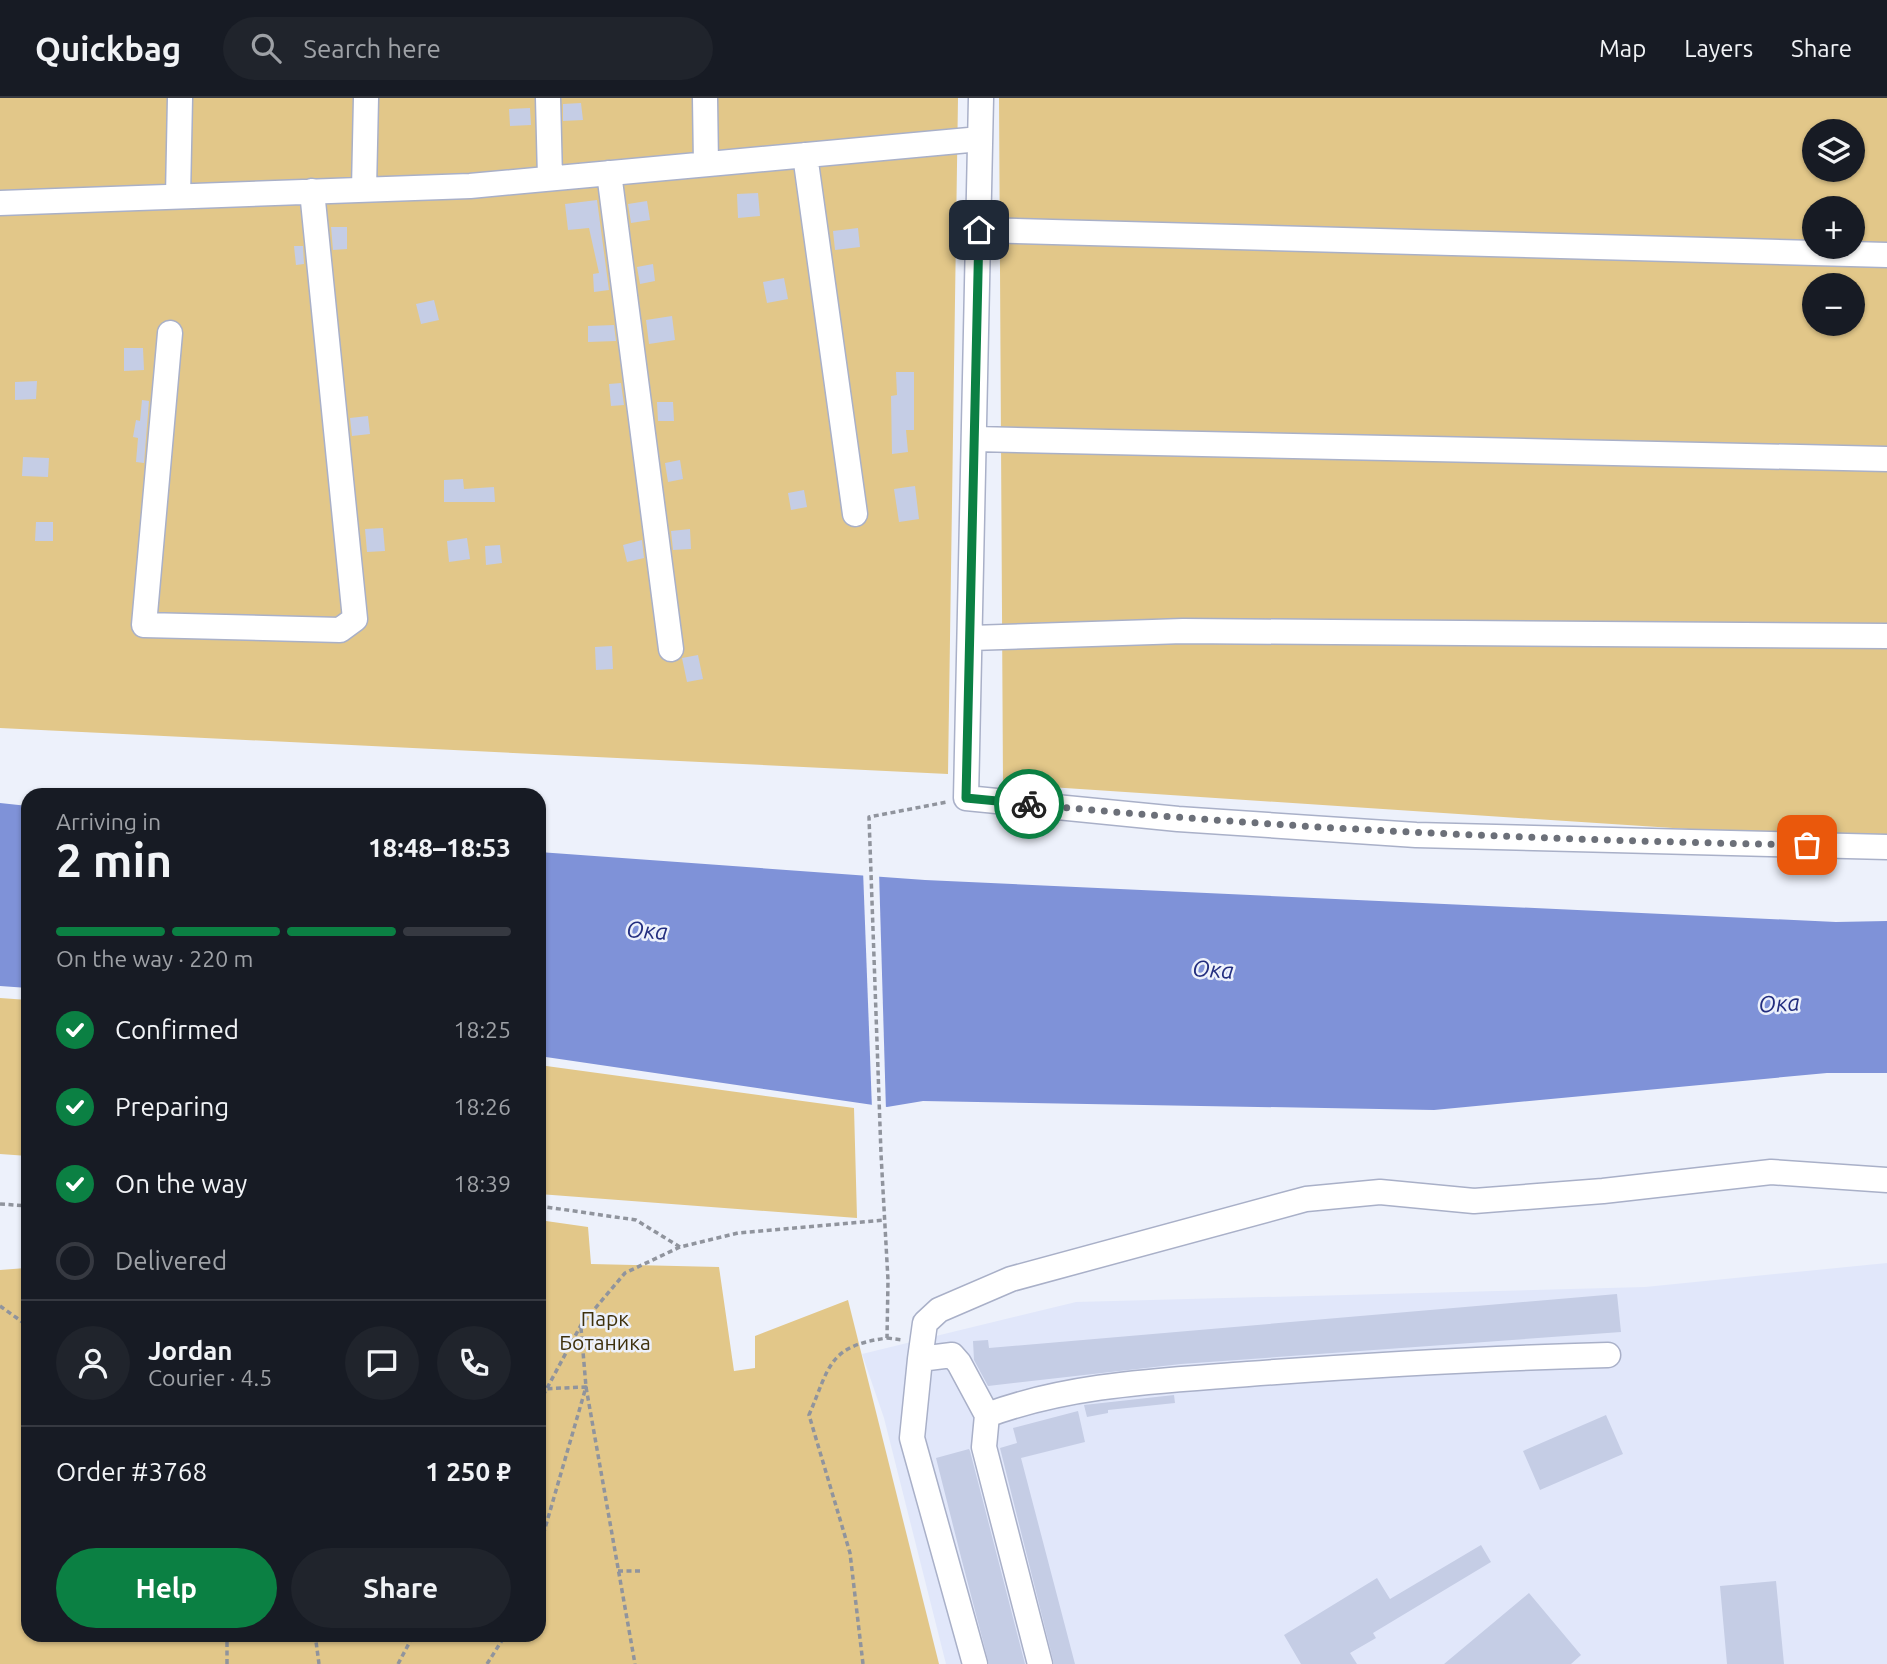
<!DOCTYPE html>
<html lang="en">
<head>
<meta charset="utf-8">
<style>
	body { margin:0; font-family:Ubuntu,sans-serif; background:#20242c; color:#f1f3f6; height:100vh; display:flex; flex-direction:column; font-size:26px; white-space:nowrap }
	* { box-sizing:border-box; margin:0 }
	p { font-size:23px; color:#9ea1a6 }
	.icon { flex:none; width:38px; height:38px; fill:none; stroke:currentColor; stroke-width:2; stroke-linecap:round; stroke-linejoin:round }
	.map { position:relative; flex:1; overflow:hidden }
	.sheet { position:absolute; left:21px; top:690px; width:525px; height:854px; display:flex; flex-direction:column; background:#171b24; border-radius:21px; box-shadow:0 2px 5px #0004 }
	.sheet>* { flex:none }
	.buttons { position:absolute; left:1802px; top:21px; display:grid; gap:14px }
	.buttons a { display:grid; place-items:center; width:63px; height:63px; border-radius:50%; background:#171b24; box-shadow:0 2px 5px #0004; font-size:35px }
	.pin { position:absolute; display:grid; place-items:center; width:60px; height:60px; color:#fff; margin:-30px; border-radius:14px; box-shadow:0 4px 10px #0006 }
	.courier { position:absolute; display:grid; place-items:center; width:70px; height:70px; margin:-35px; border:5px solid #0b8043; border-radius:50%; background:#fff; color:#222; box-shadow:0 2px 9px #0007 }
	.head em { font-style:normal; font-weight:600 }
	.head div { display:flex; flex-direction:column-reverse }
	.head { display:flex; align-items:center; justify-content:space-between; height:119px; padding:0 35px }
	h1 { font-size:46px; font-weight:600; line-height:52px }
	.bar { display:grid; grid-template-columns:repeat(4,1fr); gap:10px 7px; align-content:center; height:84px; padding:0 35px }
	.bar i { height:9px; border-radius:5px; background:#363941 }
	.bar .current { background:#0b8043 }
	.bar p { grid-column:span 4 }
	.line { display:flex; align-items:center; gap:18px; padding:0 35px; border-top:2px solid #363941 }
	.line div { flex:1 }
	.round { display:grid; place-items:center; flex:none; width:74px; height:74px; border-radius:37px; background:#20242c }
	ol { padding:0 35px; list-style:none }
	li { display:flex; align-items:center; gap:21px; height:77px }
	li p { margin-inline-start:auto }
	li .icon { padding:7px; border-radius:50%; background:#0b8043; color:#fff; stroke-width:4 }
	li:last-child { color:#9ea1a6 }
	li i { width:38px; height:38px; border:4px solid #363941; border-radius:50% }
	.button { display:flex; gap:14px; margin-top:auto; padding:14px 35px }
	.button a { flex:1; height:80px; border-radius:42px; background:#0b8043; color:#fff; font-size:28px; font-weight:600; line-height:80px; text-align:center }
	.button a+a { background:#20242c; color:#f1f3f6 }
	header { display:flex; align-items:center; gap:42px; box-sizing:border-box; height:98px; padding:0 35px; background:#171b24; border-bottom:2px solid #363941 }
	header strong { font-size:33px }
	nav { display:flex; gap:38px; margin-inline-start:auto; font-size:24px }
	.search { width:490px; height:63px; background:#20242c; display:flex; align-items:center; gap:18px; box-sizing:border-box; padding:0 24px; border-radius:38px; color:#9ea1a6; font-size:26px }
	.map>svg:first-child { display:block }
	.built { fill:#e1e7fa }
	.green { fill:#e2c789; fill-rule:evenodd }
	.water { fill:#7f92d8 }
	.pier { fill:#edf1fb }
	.building { fill:#c5cde5 }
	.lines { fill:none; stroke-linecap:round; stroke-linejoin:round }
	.minor-casing { stroke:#a9b0c8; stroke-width:27 }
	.path { stroke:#90949d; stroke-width:3.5; stroke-dasharray:5 3.5; stroke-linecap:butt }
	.minor { stroke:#fff; stroke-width:24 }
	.done { stroke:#6c7079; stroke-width:7; stroke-dasharray:0 12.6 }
	.route { stroke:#0b8043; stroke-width:9 }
	.labels { text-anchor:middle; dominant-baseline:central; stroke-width:5; stroke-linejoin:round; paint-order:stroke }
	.park-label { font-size:21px; fill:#3e300c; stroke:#edf1fb }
	.water-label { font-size:23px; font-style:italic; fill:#232e7f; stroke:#edf1fb }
</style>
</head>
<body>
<header>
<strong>Quickbag</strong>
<div class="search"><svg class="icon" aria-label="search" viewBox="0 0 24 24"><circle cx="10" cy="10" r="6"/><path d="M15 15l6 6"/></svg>Search here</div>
<nav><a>Map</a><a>Layers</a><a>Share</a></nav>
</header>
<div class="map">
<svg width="1887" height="1566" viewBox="0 0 1887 1566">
	<rect width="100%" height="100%" fill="#edf1fb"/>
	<path class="built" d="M1887 1165V1566H946L884 1320 862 1256 1076 1204 1645 1189Z"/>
	<path class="green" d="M0 0H958L948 676 0 630Z
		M999 0H1887V740L1855 742 1003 686ZM1815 33H1853V72H1815ZM1815 110H1853V149H1815ZM1815 187H1853V226H1815Z
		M0 900 28 902V1058L0 1056Z
		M539 967 854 1010 857 1120 539 1096Z
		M25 1098H28V1536H539V1122L588 1129 591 1166 719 1169 734 1273 755 1270V1238L848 1202 939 1566H0V1172L26 1170Z"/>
	<path class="water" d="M0 705 28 708V890L0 888Z
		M539 754 925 782 1836 824 1887 823V975H1827L1434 1012 923 1003 887 1009 539 958Z"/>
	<path class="pier" d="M863 772 879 773 886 1013 872 1011Z"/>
	<path class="building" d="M581 5 583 22 563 23V6Z
		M530 10 531 27 510 28 509 11Z
		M758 95 760 118 738 120 737 96Z
		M597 102 609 192 594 194 593 176 599 175 589 130 568 132 565 106Z
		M647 103 650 122 631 125 628 106Z
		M331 129H347V151L333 152Z
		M858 130 860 149 835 152 833 133Z
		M294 148H303L304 166 296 167Z
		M653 166 655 183 640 186 637 169Z
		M784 180 788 201 767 205 763 184Z
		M434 202 439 222 421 226 416 206Z
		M672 218 675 242 649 246 646 222Z
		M614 227 616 243 588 244V228Z
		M124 250H143L144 272 124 273Z
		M896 274H914V332H906L908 354 892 356 891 298 897 297Z
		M37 283 36 301 15 302V284Z
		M621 285 624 307 611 308 609 286Z
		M142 302 149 303 144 365 136 364 138 340 133 339 136 322 140 323Z
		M657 304H673L674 323H658Z
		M368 318 370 336 352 338 350 320Z
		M23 359 49 360 48 379 22 378Z
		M680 362 683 381 668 384 665 365Z
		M463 381 464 391 494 389 495 404H444V382Z
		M915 388 919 421 899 424 894 391Z
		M804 392 807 409 791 412 788 395Z
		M36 424H53V443H35Z
		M383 430 385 453 367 454 365 431Z
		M690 431 691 451 673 452 671 433Z
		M467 440 470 461 449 464 447 443Z
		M642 442 644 460 627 464 623 447Z
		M500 447 502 465 486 467 485 448Z
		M612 548 613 571 596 572 595 549Z
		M698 557 703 581 687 584 682 560Z
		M1617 1196 1621 1234 1181 1266 988 1288 974 1262 973 1243 988 1242 989 1250Z
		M1174 1297 1175 1305 1108 1312V1315L1087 1319 1084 1307Z
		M1078 1313 1085 1344 1021 1360 1075 1566H1054L1000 1350 1017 1345 1013 1330Z
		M1606 1317 1623 1356 1540 1392 1523 1353Z
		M969 1351 970 1353 1025 1566H989L962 1463 936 1360Z
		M1481 1447 1491 1464 1373 1535 1376 1540 1350 1555 1357 1566H1301L1284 1537 1377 1480 1390 1501Z
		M1776 1483 1784 1566H1727L1720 1488Z
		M1529 1495 1581 1557 1571 1566H1444Z"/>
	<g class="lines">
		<g class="minor-casing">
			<path id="minor" d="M548 0 550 80
				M705 0 706 66
				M981 0 966 700 1178 721 1416 737 1887 749
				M805 57 855 416
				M609 75 671 551
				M364 91 366 0
				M178 98 180 0
				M0 105 470 88 980 41
				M979 132 1887 157
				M170 235 144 527 340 532 355 521 312 93
				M975 341 1887 361
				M971 540 1183 533 1887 538
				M920 1261 925 1225 939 1212 1011 1181 1306 1101 1380 1094 1474 1103 1603 1093 1771 1074 1887 1082
				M987 1317 984 1349 1040 1566
				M975 1566 912 1340 920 1261 952 1257 959 1265 987 1317C1071 1286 1160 1283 1248 1276 1368 1267 1487 1260 1608 1257"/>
		</g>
		<path class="path" d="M0 1106 28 1108
			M539 1108 636 1122 680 1149
			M0 1208 28 1228
			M581 1230 586 1289 635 1566
			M887 1240 903 1242
			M539 1291 586 1289 539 1451
			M539 1305 581 1227 625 1175 680 1149 738 1135 884 1122
			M618 1473H640
			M315 1536 319 1566
			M227 1566V1536
			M398 1566 414 1536
			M487 1566 506 1536
			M863 1566 850 1455 809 1317C830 1268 828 1248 887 1240L888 1182 881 1056 869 719 947 704"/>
		<use href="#minor" class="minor"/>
	</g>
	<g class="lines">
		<path class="done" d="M1029 706C1289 732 1547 742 1807 747"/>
		<path class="route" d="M979 132 966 700 1029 706"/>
	</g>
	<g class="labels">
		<g class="park-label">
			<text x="605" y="1220">Парк<tspan x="605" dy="24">Ботаника</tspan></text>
		</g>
		<g class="water-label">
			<text transform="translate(647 832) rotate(4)">Ока</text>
			<text transform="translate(1213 871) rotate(4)">Ока</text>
			<text transform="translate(1779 905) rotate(-3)">Ока</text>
		</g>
	</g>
</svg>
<div class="buttons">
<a><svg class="icon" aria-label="layers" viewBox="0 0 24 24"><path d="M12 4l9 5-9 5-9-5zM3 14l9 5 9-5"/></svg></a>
<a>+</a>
<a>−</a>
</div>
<div class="pin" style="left:1807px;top:747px;background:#ea580c"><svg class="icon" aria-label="bag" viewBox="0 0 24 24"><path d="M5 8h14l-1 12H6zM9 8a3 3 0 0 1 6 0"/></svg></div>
<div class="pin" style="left:979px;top:132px;background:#1f2937"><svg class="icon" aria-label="home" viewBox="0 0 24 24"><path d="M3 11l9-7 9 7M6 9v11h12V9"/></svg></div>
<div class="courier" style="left:1029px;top:706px"><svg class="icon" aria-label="bike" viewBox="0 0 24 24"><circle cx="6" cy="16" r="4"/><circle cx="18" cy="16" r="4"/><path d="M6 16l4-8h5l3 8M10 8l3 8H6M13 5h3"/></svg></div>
<section class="sheet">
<div class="head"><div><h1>2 min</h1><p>Arriving in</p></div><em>18:48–18:53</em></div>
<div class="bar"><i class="current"></i><i class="current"></i><i class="current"></i><i></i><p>On the way · 220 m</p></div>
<ol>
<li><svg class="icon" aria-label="check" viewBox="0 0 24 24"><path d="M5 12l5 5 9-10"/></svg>Confirmed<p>18:25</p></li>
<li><svg class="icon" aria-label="check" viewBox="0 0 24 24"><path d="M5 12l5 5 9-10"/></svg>Preparing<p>18:26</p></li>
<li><svg class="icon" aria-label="check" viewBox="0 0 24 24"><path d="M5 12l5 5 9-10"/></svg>On the way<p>18:39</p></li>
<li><i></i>Delivered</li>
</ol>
<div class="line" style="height:126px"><a class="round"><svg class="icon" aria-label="person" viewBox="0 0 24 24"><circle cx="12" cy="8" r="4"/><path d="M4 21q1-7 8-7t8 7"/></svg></a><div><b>Jordan</b><p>Courier · 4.5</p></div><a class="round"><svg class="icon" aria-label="chat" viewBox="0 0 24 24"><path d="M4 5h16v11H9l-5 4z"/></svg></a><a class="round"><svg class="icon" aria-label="phone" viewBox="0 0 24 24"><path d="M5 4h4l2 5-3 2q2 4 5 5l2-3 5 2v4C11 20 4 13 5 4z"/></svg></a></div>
<div class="line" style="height:91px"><div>Order #3768</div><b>1 250 ₽</b></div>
<div class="button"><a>Help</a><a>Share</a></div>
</section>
</div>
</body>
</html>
